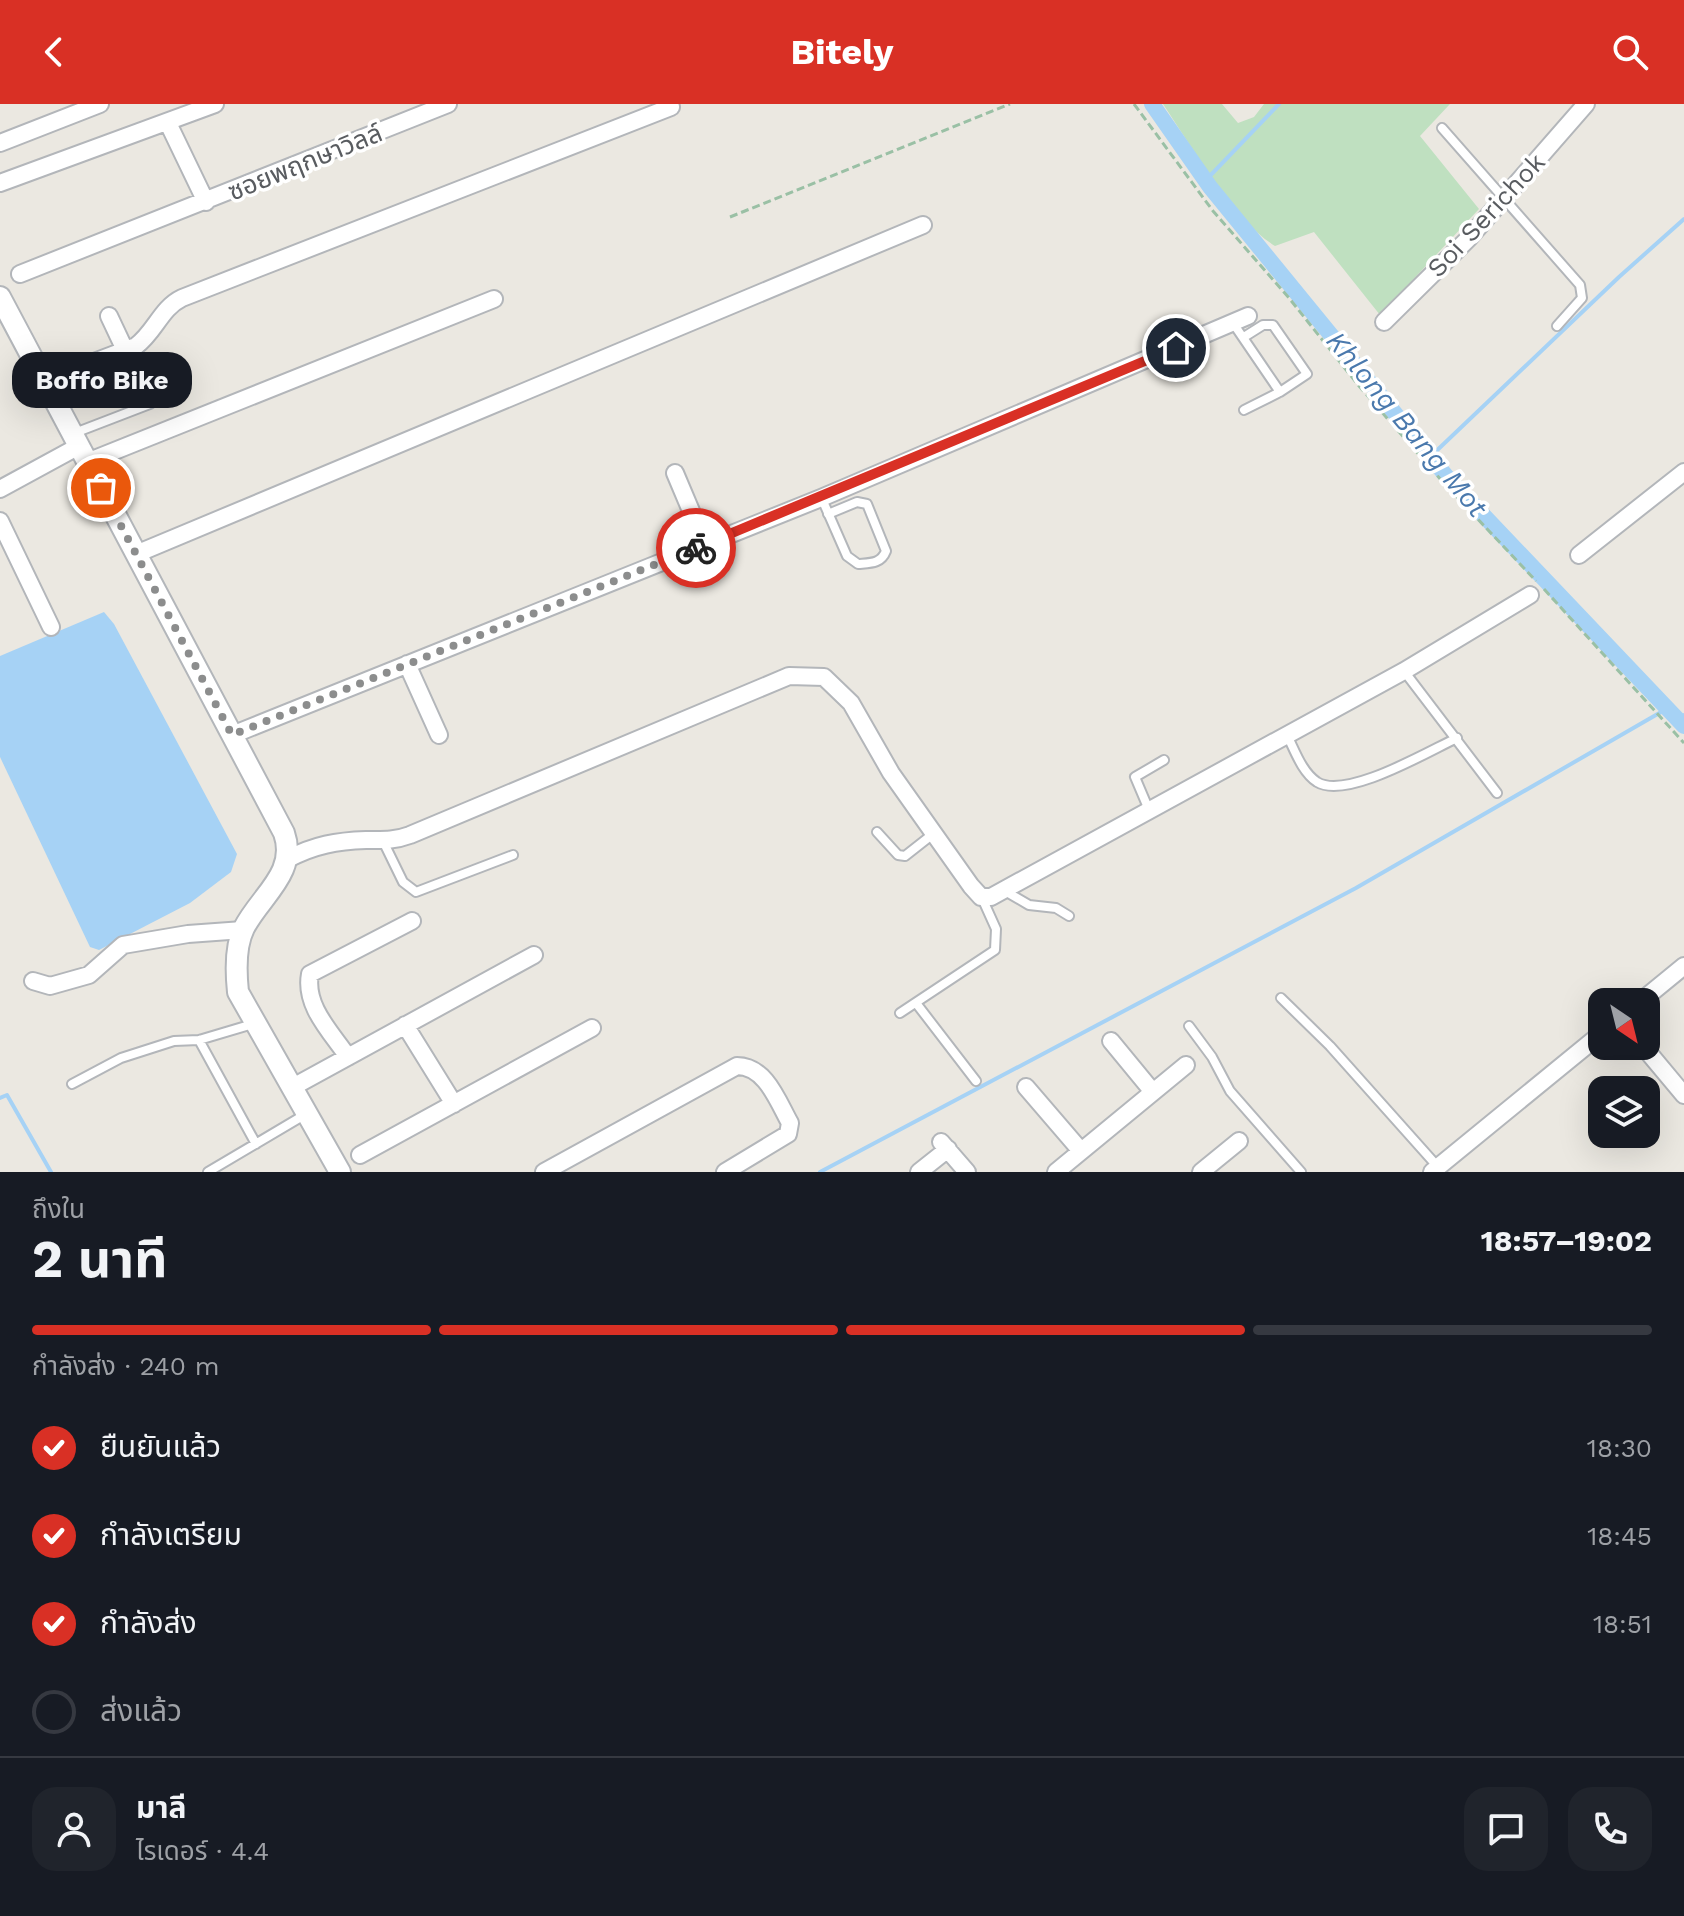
<!DOCTYPE html>
<html lang="th">
<head>
<meta charset="utf-8">
<style>
	body { margin:0; font-family:"Work Sans","Noto Sans Thai",sans-serif; background:#20242c; color:#f1f3f6; height:100vh; display:flex; flex-direction:column; font-size:30px; white-space:nowrap }
	* { box-sizing:border-box; margin:0 }
	p { font-size:26px; color:#9ea1a6 }
	.icon { flex:none; width:44px; height:44px; fill:none; stroke:currentColor; stroke-width:2; stroke-linecap:round; stroke-linejoin:round }
	.map { position:relative; height:1068px; overflow:hidden }
	.drawer { display:flex; flex-direction:column; background:#171b24; flex:1 }
	.drawer>* { flex:none }
	.needle { width:52px; rotate:145deg }
	.controls { position:absolute; left:1588px; top:884px; display:grid; gap:16px }
	.controls a { display:grid; place-items:center; width:72px; height:72px; border-radius:16px; background:#171b24; box-shadow:0 8px 32px #0002; font-size:40px }
	.pin { position:absolute; display:grid; place-items:center; width:68px; height:68px; color:#fff; margin:-34px; border:4px solid #fff; border-radius:50%; box-shadow:0 2px 8px #0007 }
	.courier { position:absolute; display:grid; place-items:center; width:80px; height:80px; margin:-40px; border:6px solid #d93025; border-radius:50%; background:#fff; color:#222; box-shadow:0 2px 10px #0007 }
	.bubble { position:absolute; height:56px; border-radius:24px; background:#171b24; box-shadow:0 8px 32px #0002; font-size:26px; font-weight:700; line-height:56px; text-align:center }
	.overview em { font-style:normal; font-weight:700 }
	.overview div { display:flex; flex-direction:column-reverse }
	.overview { display:flex; align-items:center; justify-content:space-between; height:136px; padding:0 32px }
	h1 { font-size:52px; font-weight:700; line-height:60px }
	.bar { display:grid; grid-template-columns:repeat(4,1fr); gap:12px 8px; align-content:center; height:96px; padding:0 32px }
	.bar i { height:10px; border-radius:6px; background:#363941 }
	.bar .on { background:#d93025 }
	.bar p { grid-column:span 4 }
	.line { display:flex; align-items:center; gap:20px; padding:0 32px; border-top:2px solid #363941 }
	.line div { flex:1 }
	.round { display:grid; place-items:center; flex:none; width:84px; height:84px; border-radius:24px; background:#20242c }
	ol { padding:0 32px; list-style:none }
	li { display:flex; align-items:center; gap:24px; height:88px }
	li p { margin-inline-start:auto }
	li .icon { padding:8px; border-radius:50%; background:#d93025; color:#fff; stroke-width:4 }
	li:last-child { color:#9ea1a6 }
	li i { width:44px; height:44px; border:4px solid #363941; border-radius:50% }
	header { display:flex; justify-content:space-between; align-items:center; height:104px; padding:0 32px; background:#d93025; color:#fff; font-size:36px; font-weight:700 }
	.map>svg:first-child { display:block }
	.green { fill:#bfe0c0 }
	.water { fill:#a6d2f5 }
	.lines { fill:none; stroke-linecap:round; stroke-linejoin:round }
	.stream { stroke:#a6d2f5; stroke-width:4 }
	.canal { stroke:#a6d2f5; stroke-width:16 }
	.service-casing { stroke:#b3b6ba; stroke-width:12 }
	.minor-casing { stroke:#b3b6ba; stroke-width:20 }
	.tertiary-casing { stroke:#b3b6ba; stroke-width:24 }
	.path { stroke:#9ac0a5; stroke-width:3; stroke-dasharray:8 4; stroke-linecap:butt }
	.service { stroke:#fff; stroke-width:8 }
	.minor { stroke:#fff; stroke-width:16 }
	.tertiary { stroke:#fff; stroke-width:20 }
	.done { stroke:#8c8d8d; stroke-width:8; stroke-dasharray:0 14.4 }
	.route { stroke:#d93025; stroke-width:10 }
	.labels { text-anchor:middle; dominant-baseline:central; stroke-width:7; stroke-linejoin:round; paint-order:stroke }
	.street-label { font-size:26px; fill:#595c60; stroke:#fff }
	.water-label { font-size:28px; font-style:italic; fill:#4a79ad; stroke:#fff }
</style>
</head>
<body>
<header><svg class="icon" aria-label="back" viewBox="0 0 24 24"><path d="M15 5l-7 7 7 7"/></svg>Bitely<svg class="icon" aria-label="search" viewBox="0 0 24 24"><circle cx="10" cy="10" r="6"/><path d="M15 15l6 6"/></svg></header>
<div class="map">
<svg width="1684" height="1068" viewBox="0 0 1684 1068">
	<rect width="100%" height="100%" fill="#ebe8e1"/>
	<path class="green" d="M1163 0H1222L1238 19 1254 13 1264 0H1450L1420 32 1479 105 1380 211 1314 128 1275 142C1235 118 1190 40 1163 0Z"/>
	<path class="water" d="M104 508 114 520 237 750 231 768 190 799 99 846 90 843 0 653V552Z"/>
	<g class="lines">
		<path class="stream" d="M1205 77 1279 0
			M1430 353 1619 173 1684 115
			M1679 616 1684 611
			M0 994 7 991 51 1068
			M820 1068 1356 784 1668 604"/>
		<path class="canal" d="M1152 0 1210 83 1447 373 1684 622"/>
		<g class="service-casing">
			<path id="service" d="M1442 24 1580 181 1582 194 1557 222
				M1233 219 1280 288 1244 306
				M1244 233 1263 221H1273L1307 270 1280 288
				M72 330 150 300
				M822 395 847 452 858 460C870 459 881 460 886 447L867 400 857 398 828 410
				M1404 567 1497 689
				M1287 631C1295 647 1302 668 1317 678 1346 696 1427 648 1457 634
				M1149 706 1135 673 1164 656
				M877 728 898 751 905 752 933 730
				M383 737 403 778 416 788 513 751
				M1005 787 1029 801 1056 804 1069 812
				M1281 894 1330 942 1438 1063
				M916 899 976 977
				M900 909 995 846 996 825 982 794
				M1189 922 1212 953 1230 987 1301 1068
				M199 936 256 1040
				M72 980 121 954 174 937 199 936 256 919
				M208 1068 306 1010"/>
		</g>
		<g class="minor-casing">
			<path id="minor" d="M168 19 206 98
				M0 39 100 0
				M0 79 215 0
				M20 170 448 0
				M109 212 125 246
				M1384 218 1469 134 1586 0
				M44 277 136 242C155 228 161 204 182 194L671 3
				M87 358 494 195
				M675 369 705 440
				M0 385 79 342
				M0 417 51 523
				M136 450 923 121
				M1579 451 1684 368
				M407 560 439 631
				M232 631 821 394 1248 212
				M288 755C314 741 337 737 366 736 382 736 394 737 410 731L789 572 824 573 851 599 891 669 971 782 981 793H991L1404 567 1530 491
				M33 877 50 882 89 871 123 841 188 830 243 826
				M1640 898 1684 862
				M405 921 454 1000
				M1111 937 1153 988
				M1643 942 1684 991
				M348 953C331 928 304 902 310 870L412 817
				M1026 983 1081 1047
				M291 984 534 851
				M941 1038 967 1068
				M360 1051 592 924
				M544 1068 737 962C766 962 778 998 790 1019L788 1030 725 1068
				M919 1068 948 1045
				M1056 1068 1186 961
				M1201 1068 1239 1037
				M1432 1068 1602 929"/>
		</g>
		<g class="tertiary-casing">
			<path id="tertiary" d="M0 193 284 729C298 769 260 792 244 824 235 842 236 869 238 888L340 1068"/>
		</g>
		<path class="path" d="M1134 0 1213 107 1289 194 1359 282 1442 377 1536 477
			M730 113 1010 0
			M1544 485 1684 639"/>
		<use href="#service" class="service"/>
		<use href="#minor" class="minor"/>
		<use href="#tertiary" class="tertiary"/>
	</g>
	<g class="lines">
		<path class="done" d="M101 384 232 631 696 444"/>
		<path class="route" d="M696 444 1176 244"/>
	</g>
	<g class="labels">
		<g class="street-label">
			<text transform="translate(305 58) rotate(-22)">ซอยพฤกษาวิลล์</text>
			<text transform="translate(1486 111) rotate(-47)">Soi Serichok</text>
		</g>
		<g class="water-label">
			<text transform="translate(1407 320) rotate(50)">Khlong Bang Mot</text>
		</g>
	</g>
</svg>
<div class="controls">
<a><svg class="needle" viewBox="-14 -14 28 28"><path d="M0-13l5 13h-10z" fill="#e53935"/><path d="M0 13l5-13h-10z" fill="#9ea1a6"/></svg></a>
<a><svg class="icon" aria-label="layers" viewBox="0 0 24 24"><path d="M12 4l9 5-9 5-9-5zM3 14l9 5 9-5"/></svg></a>
</div>
<div class="pin" style="left:101px;top:384px;background:#ea580c"><svg class="icon" aria-label="bag" viewBox="0 0 24 24"><path d="M5 8h14l-1 12H6zM9 8a3 3 0 0 1 6 0"/></svg></div>
<div class="pin" style="left:1176px;top:244px;background:#1f2937"><svg class="icon" aria-label="home" viewBox="0 0 24 24"><path d="M3 11l9-7 9 7M6 9v11h12V9"/></svg></div>
<div class="courier" style="left:696px;top:444px"><svg class="icon" aria-label="bike" viewBox="0 0 24 24"><circle cx="6" cy="16" r="4"/><circle cx="18" cy="16" r="4"/><path d="M6 16l4-8h5l3 8M10 8l3 8H6M13 5h3"/></svg></div>
<div class="bubble" style="left:12px;top:248px;width:180px">Boffo Bike</div>
</div>
<section class="drawer">
<div class="overview"><div><h1>2 นาที</h1><p>ถึงใน</p></div><em>18:57–19:02</em></div>
<div class="bar"><i class="on"></i><i class="on"></i><i class="on"></i><i></i><p>กำลังส่ง · 240 m</p></div>
<ol>
<li><svg class="icon" aria-label="check" viewBox="0 0 24 24"><path d="M5 12l5 5 9-10"/></svg>ยืนยันแล้ว<p>18:30</p></li>
<li><svg class="icon" aria-label="check" viewBox="0 0 24 24"><path d="M5 12l5 5 9-10"/></svg>กำลังเตรียม<p>18:45</p></li>
<li><svg class="icon" aria-label="check" viewBox="0 0 24 24"><path d="M5 12l5 5 9-10"/></svg>กำลังส่ง<p>18:51</p></li>
<li><i></i>ส่งแล้ว</li>
</ol>
<div class="line" style="height:144px"><a class="round"><svg class="icon" aria-label="person" viewBox="0 0 24 24"><circle cx="12" cy="8" r="4"/><path d="M4 21q1-7 8-7t8 7"/></svg></a><div><b>มาลี</b><p>ไรเดอร์ · 4.4</p></div><a class="round"><svg class="icon" aria-label="chat" viewBox="0 0 24 24"><path d="M4 5h16v11H9l-5 4z"/></svg></a><a class="round"><svg class="icon" aria-label="phone" viewBox="0 0 24 24"><path d="M5 4h4l2 5-3 2q2 4 5 5l2-3 5 2v4C11 20 4 13 5 4z"/></svg></a></div>
</section>
</body>
</html>
